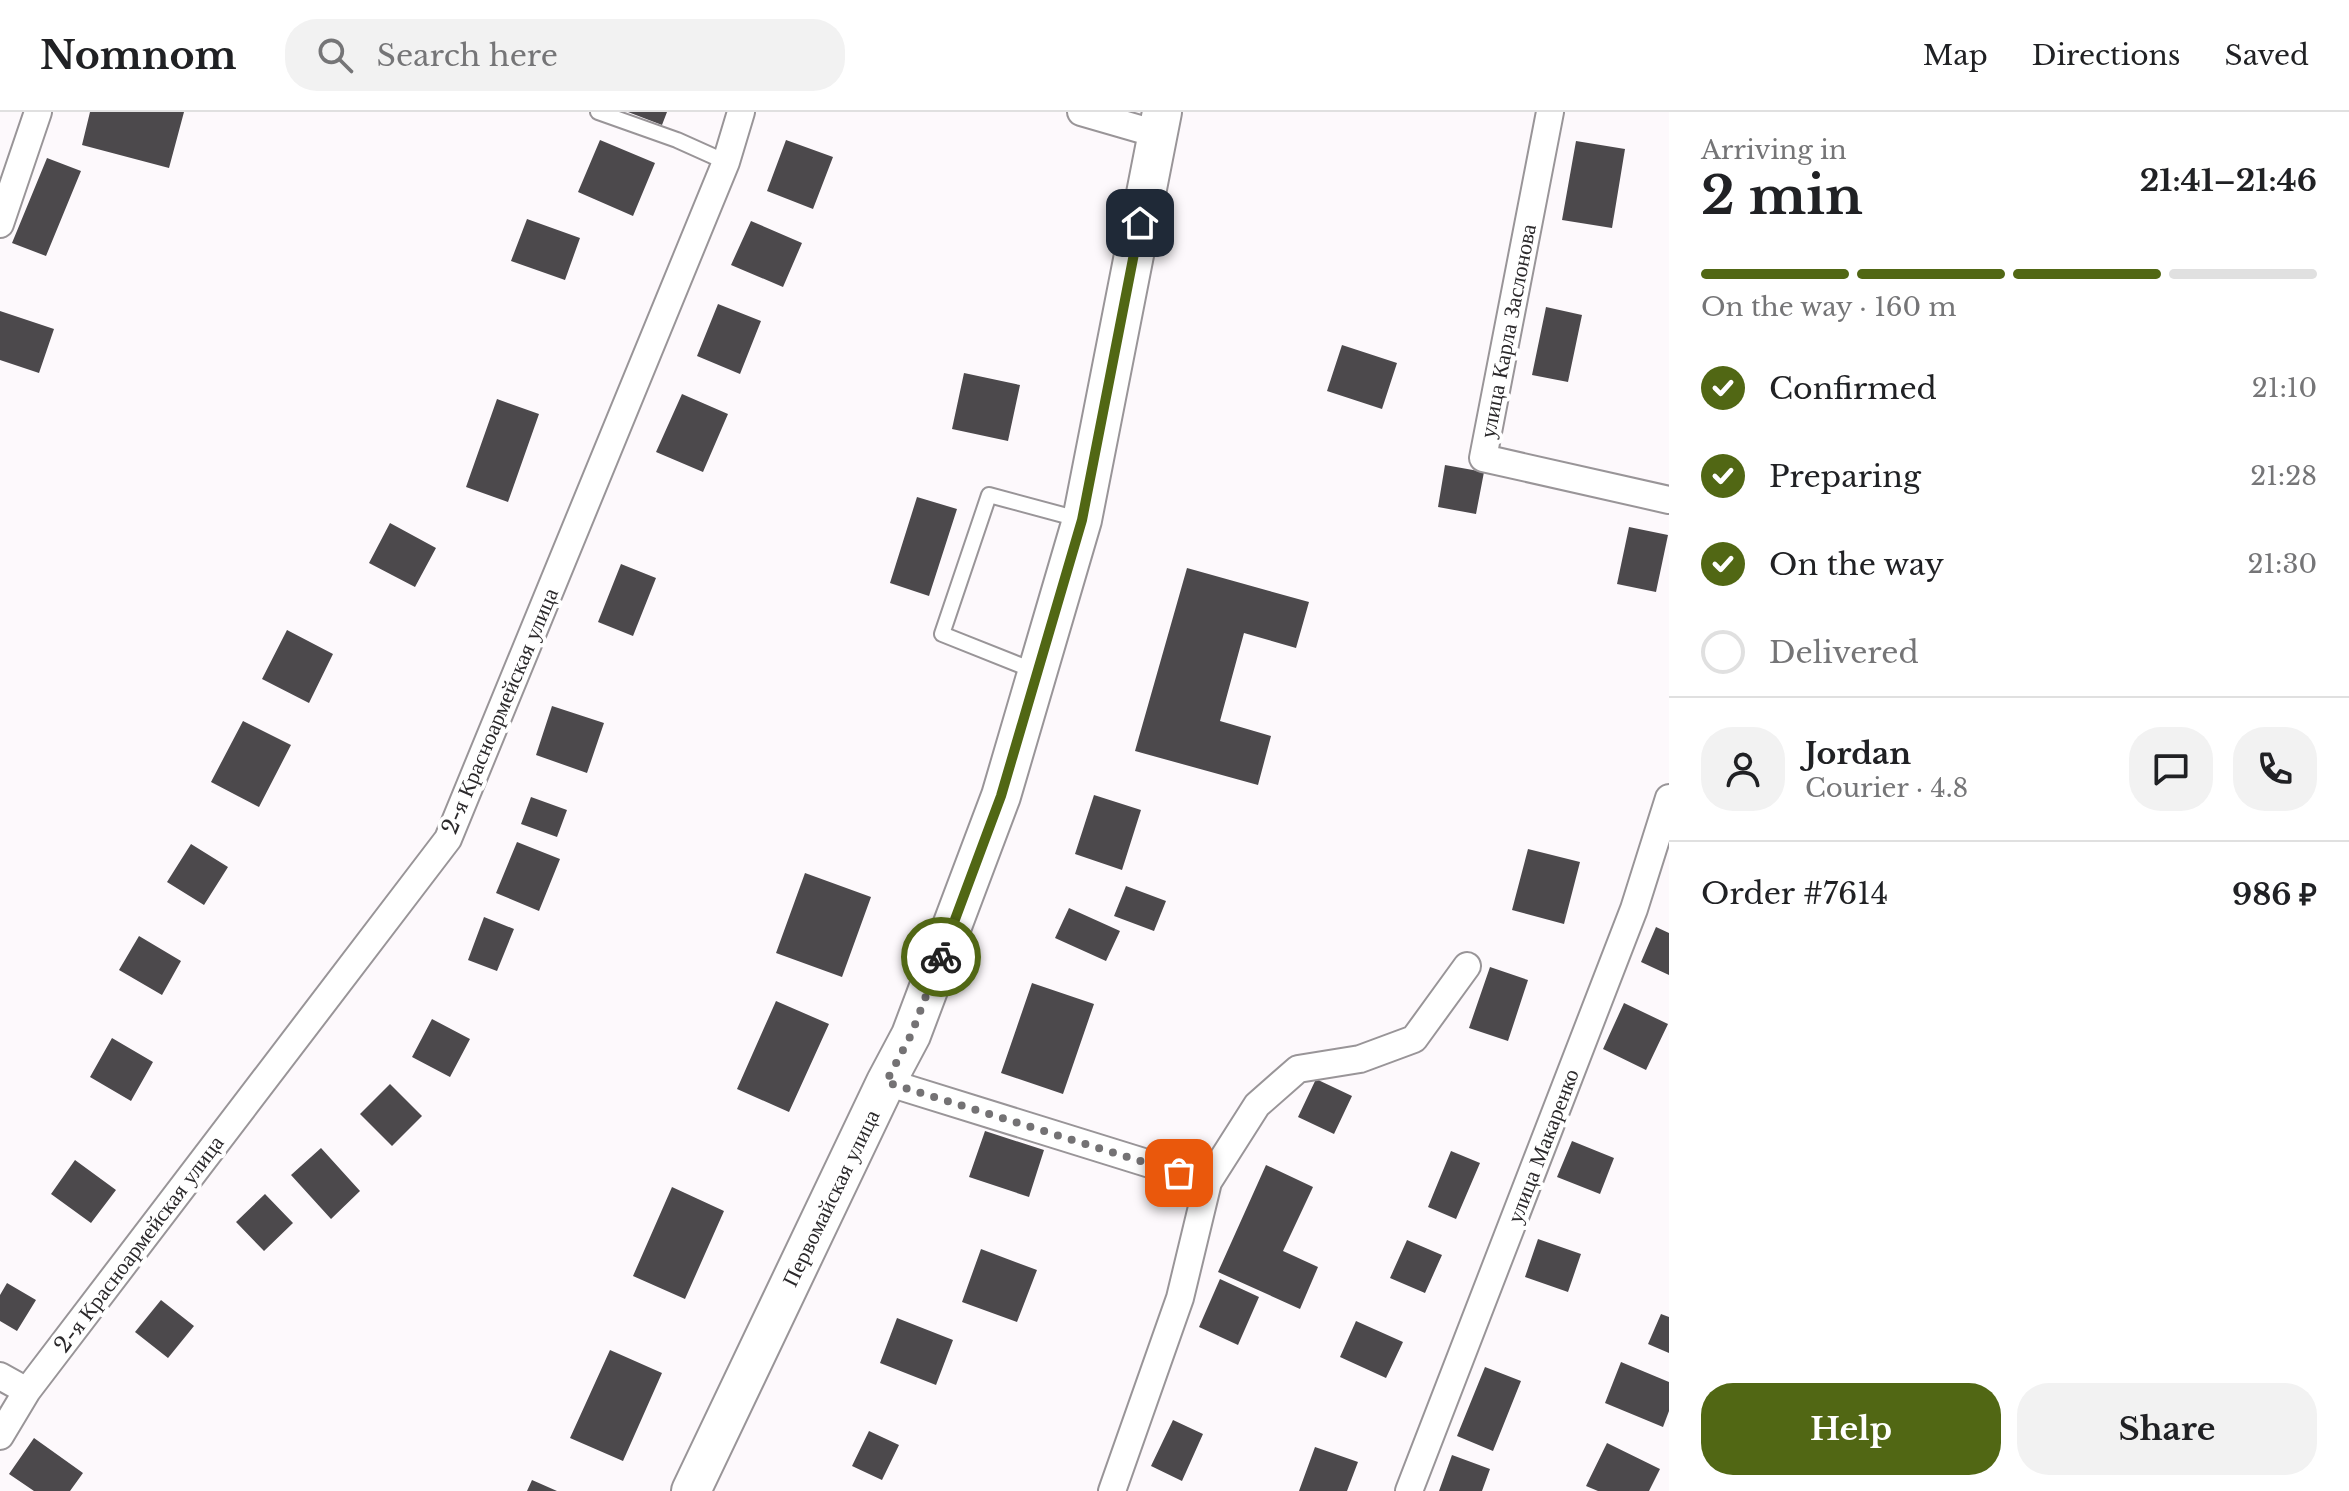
<!DOCTYPE html>
<html lang="en">
<head>
<meta charset="utf-8">
<style>
	body { margin:0; font-family:"Libre Baskerville",serif; background:#f2f2f2; color:#202124; height:100vh; display:flex; flex-direction:column; font-size:30px; white-space:nowrap }
	* { box-sizing:border-box; margin:0 }
	p { font-size:26px; color:#757577 }
	.icon { flex:none; width:44px; height:44px; fill:none; stroke:currentColor; stroke-width:2; stroke-linecap:round; stroke-linejoin:round }
	.map { position:relative; flex:1; overflow:hidden }
	.drawer { display:flex; flex-direction:column; background:#fff; width:680px }
	.drawer>* { flex:none }
	.pin { position:absolute; display:grid; place-items:center; width:68px; height:68px; color:#fff; margin:-34px; border-radius:16px; box-shadow:0 4px 12px #0006 }
	.courier { position:absolute; display:grid; place-items:center; width:80px; height:80px; margin:-40px; border:6px solid #516714; border-radius:50%; background:#fff; color:#222; box-shadow:0 2px 10px #0007 }
	.summary em { font-style:normal; font-weight:700 }
	.summary div { display:flex; flex-direction:column-reverse }
	.summary { display:flex; align-items:center; justify-content:space-between; height:136px; padding:0 32px }
	h1 { font-size:52px; font-weight:700; line-height:60px }
	.bar { display:grid; grid-template-columns:repeat(4,1fr); gap:12px 8px; align-content:center; height:96px; padding:0 32px }
	.bar i { height:10px; border-radius:6px; background:#e0e0e0 }
	.bar .on { background:#516714 }
	.bar p { grid-column:span 4 }
	.line { display:flex; align-items:center; gap:20px; padding:0 32px; border-top:2px solid #e0e0e0 }
	.line div { flex:1 }
	.round { display:grid; place-items:center; flex:none; width:84px; height:84px; border-radius:32px; background:#f2f2f2 }
	ol { padding:0 32px; list-style:none }
	li { display:flex; align-items:center; gap:24px; height:88px }
	li p { margin-inline-start:auto }
	li .icon { padding:8px; border-radius:50%; background:#516714; color:#fff; stroke-width:4 }
	li:last-child { color:#757577 }
	li i { width:44px; height:44px; border:4px solid #e0e0e0; border-radius:50% }
	.cta { display:flex; gap:16px; margin-top:auto; padding:16px 32px }
	.cta a { flex:1; height:92px; border-radius:32px; background:#516714; color:#fff; font-size:32px; font-weight:700; line-height:92px; text-align:center }
	.cta a+a { background:#f2f2f2; color:#202124 }
	header { display:flex; align-items:center; gap:48px; box-sizing:border-box; height:112px; padding:0 40px; background:#fff; border-bottom:2px solid #e0e0e0 }
	header strong { font-size:38px }
	nav { display:flex; gap:44px; margin-inline-start:auto; font-size:28px }
	.search { width:560px; height:72px; background:#f2f2f2; display:flex; align-items:center; gap:20px; box-sizing:border-box; padding:0 28px; border-radius:32px; color:#757577; font-size:30px }
	main { display:flex; flex:1; min-height:0 }
	.map>svg:first-child { display:block }
	.building { fill:#4c494c }
	.lines { fill:none; stroke-linecap:round; stroke-linejoin:round }
	.service-casing { stroke:#999598; stroke-width:18 }
	.minor-casing { stroke:#999598; stroke-width:30 }
	.secondary-casing { stroke:#999598; stroke-width:42 }
	.service { stroke:#fff; stroke-width:14 }
	.minor { stroke:#fff; stroke-width:26 }
	.secondary { stroke:#fff; stroke-width:38 }
	.done { stroke:#747274; stroke-width:8; stroke-dasharray:0 14.4 }
	.route { stroke:#516714; stroke-width:10 }
	.labels { text-anchor:middle; dominant-baseline:central; stroke-width:8; stroke-linejoin:round; paint-order:stroke }
	.street-label { font-size:22px; fill:#2b292b; stroke:#fff }
</style>
</head>
<body>
<header>
<strong>Nomnom</strong>
<div class="search"><svg class="icon" aria-label="search" viewBox="0 0 24 24"><circle cx="10" cy="10" r="6"/><path d="M15 15l6 6"/></svg>Search here</div>
<nav><a>Map</a><a>Directions</a><a>Saved</a></nav>
</header>
<main>
<div class="map">
<svg width="1669" height="1379" viewBox="0 0 1669 1379">
	<rect width="100%" height="100%" fill="#fdf9fc"/>
	<path class="building" d="M90 0H184L169 56 82 33Z
		M628 0H667L662 13Z
		M600 28 655 51 633 104 578 80Z
		M786 28 833 45 813 97 767 79Z
		M1576 29 1625 37 1612 116 1562 108Z
		M47 46 81 59 46 144 12 131Z
		M527 107 580 126 565 168 511 149Z
		M751 109 802 131 783 175 731 153Z
		M718 192 761 209 740 262 697 244Z
		M1546 195 1582 203 1568 270 1532 263Z
		M0 199 54 217 39 261 0 248Z
		M1342 233 1397 251 1382 297 1327 279Z
		M964 261 1020 273 1008 329 952 317Z
		M682 282 728 302 703 360 656 340Z
		M497 287 539 302 508 390 466 375Z
		M1445 353 1484 360 1476 402 1438 395Z
		M917 385 957 397 929 484 890 471Z
		M390 411 436 436 415 475 369 451Z
		M1629 415 1668 423 1656 480 1617 472Z
		M621 452 656 466 633 524 598 510Z
		M1187 456 1309 490 1296 536 1244 521 1220 609 1271 624 1258 673 1135 639Z
		M287 518 333 542 309 591 262 567Z
		M552 594 604 611 587 661 536 643Z
		M243 609 291 633 259 695 211 670Z
		M1094 683 1141 698 1122 758 1075 742Z
		M531 685 567 698 557 725 521 712Z
		M517 730 560 747 539 799 496 781Z
		M191 732 228 755 204 793 167 770Z
		M1528 737 1580 750 1564 812 1512 798Z
		M805 761 871 785 842 865 776 841Z
		M1126 774 1166 789 1154 819 1114 804Z
		M1069 796 1120 819 1106 849 1055 826Z
		M484 805 514 817 497 859 468 848Z
		M1656 815 1669 821V863L1641 850Z
		M139 824 181 849 162 883 119 858Z
		M1490 855 1528 868 1508 929 1469 916Z
		M1032 871 1094 892 1063 982 1001 961Z
		M776 889 829 912 789 1000 737 977Z
		M1624 891 1668 912 1646 958 1603 937Z
		M432 907 470 927 450 965 412 945Z
		M112 926 153 950 131 989 90 965Z
		M1316 967 1352 984 1334 1022 1298 1005Z
		M390 972 422 1004 392 1034 360 1002Z
		M985 1019 1044 1038 1029 1085 969 1065Z
		M1572 1029 1614 1046 1600 1082 1557 1065Z
		M321 1036 360 1079 331 1107 291 1063Z
		M1451 1039 1480 1051 1456 1107 1428 1095Z
		M75 1048 116 1078 91 1111 51 1082Z
		M1266 1053 1313 1075 1283 1139 1318 1155 1300 1197 1218 1160Z
		M672 1075 724 1099 685 1187 633 1164Z
		M265 1082 293 1111 264 1139 236 1110Z
		M1538 1127 1581 1142 1568 1180 1525 1165Z
		M1407 1128 1442 1143 1425 1181 1390 1166Z
		M981 1137 1037 1158 1017 1210 962 1190Z
		M1220 1167 1259 1185 1238 1233 1199 1215Z
		M7 1171 36 1188 17 1219 0 1209V1183Z
		M161 1188 194 1214 168 1246 135 1220Z
		M1661 1202 1669 1205V1241L1648 1232Z
		M897 1206 953 1228 936 1273 880 1251Z
		M1356 1209 1403 1230 1386 1266 1340 1245Z
		M610 1238 662 1261 623 1349 570 1326Z
		M1621 1250 1669 1270V1299L1663 1315 1605 1291Z
		M1485 1255 1521 1269 1493 1339 1457 1324Z
		M1173 1308 1203 1322 1182 1369 1151 1354Z
		M869 1319 899 1333 882 1368 852 1354Z
		M34 1326 83 1361 70 1379H34L9 1362Z
		M1607 1331 1660 1357 1649 1379H1598L1586 1374Z
		M1315 1335 1358 1350 1347 1379H1299Z
		M1452 1343 1490 1357 1482 1379H1439Z
		M532 1368 557 1379H527Z"/>
	<g class="lines">
		<g class="service-casing">
			<path id="service" d="M598 0 677 28 726 50
				M1035 559 942 522 989 383 1082 408"/>
		</g>
		<g class="minor-casing">
			<path id="minor" d="M1081 0 1157 22
				M1550 0 1483 346 1669 388
				M0 112 38 0
				M886 970 1208 1070
				M0 1264 27 1279
				M0 1324 27 1279 448 727 726 50 741 0
				M1112 1379 1180 1186 1208 1070 1257 993 1298 957 1360 947 1414 927 1467 854
				M1409 1379 1634 797 1669 686"/>
		</g>
		<g class="secondary-casing">
			<path id="secondary" d="M691 1379 886 970 911 923 1001 684 1082 408 1162 0"/>
		</g>
		<use href="#service" class="service"/>
		<use href="#minor" class="minor"/>
		<use href="#secondary" class="secondary"/>
	</g>
	<g class="lines">
		<path class="done" d="M941 845 911 923 886 970 1179 1061"/>
		<path class="route" d="M941 845 1001 684 1082 408 1140 111"/>
	</g>
	<g class="labels">
		<g class="street-label">
			<text transform="translate(1508 219) rotate(-79)">улица Карла Заслонова</text>
			<text transform="translate(500 599) rotate(-67)">2-я Красноармейская улица</text>
			<text transform="translate(1543 1034) rotate(-69)">улица Макаренко</text>
			<text transform="translate(831 1086) rotate(-64)">Первомайская улица</text>
			<text transform="translate(139 1132) rotate(-53)">2-я Красноармейская улица</text>
		</g>
	</g>
</svg>
<div class="pin" style="left:1179px;top:1061px;background:#ea580c"><svg class="icon" aria-label="bag" viewBox="0 0 24 24"><path d="M5 8h14l-1 12H6zM9 8a3 3 0 0 1 6 0"/></svg></div>
<div class="pin" style="left:1140px;top:111px;background:#1f2937"><svg class="icon" aria-label="home" viewBox="0 0 24 24"><path d="M3 11l9-7 9 7M6 9v11h12V9"/></svg></div>
<div class="courier" style="left:941px;top:845px"><svg class="icon" aria-label="bike" viewBox="0 0 24 24"><circle cx="6" cy="16" r="4"/><circle cx="18" cy="16" r="4"/><path d="M6 16l4-8h5l3 8M10 8l3 8H6M13 5h3"/></svg></div>
</div>
<section class="drawer">
<div class="summary"><div><h1>2 min</h1><p>Arriving in</p></div><em>21:41–21:46</em></div>
<div class="bar"><i class="on"></i><i class="on"></i><i class="on"></i><i></i><p>On the way · 160 m</p></div>
<ol>
<li><svg class="icon" aria-label="check" viewBox="0 0 24 24"><path d="M5 12l5 5 9-10"/></svg>Confirmed<p>21:10</p></li>
<li><svg class="icon" aria-label="check" viewBox="0 0 24 24"><path d="M5 12l5 5 9-10"/></svg>Preparing<p>21:28</p></li>
<li><svg class="icon" aria-label="check" viewBox="0 0 24 24"><path d="M5 12l5 5 9-10"/></svg>On the way<p>21:30</p></li>
<li><i></i>Delivered</li>
</ol>
<div class="line" style="height:144px"><a class="round"><svg class="icon" aria-label="person" viewBox="0 0 24 24"><circle cx="12" cy="8" r="4"/><path d="M4 21q1-7 8-7t8 7"/></svg></a><div><b>Jordan</b><p>Courier · 4.8</p></div><a class="round"><svg class="icon" aria-label="chat" viewBox="0 0 24 24"><path d="M4 5h16v11H9l-5 4z"/></svg></a><a class="round"><svg class="icon" aria-label="phone" viewBox="0 0 24 24"><path d="M5 4h4l2 5-3 2q2 4 5 5l2-3 5 2v4C11 20 4 13 5 4z"/></svg></a></div>
<div class="line" style="height:104px"><div>Order #7614</div><b>986 ₽</b></div>
<div class="cta"><a>Help</a><a>Share</a></div>
</section>
</main>
</body>
</html>
